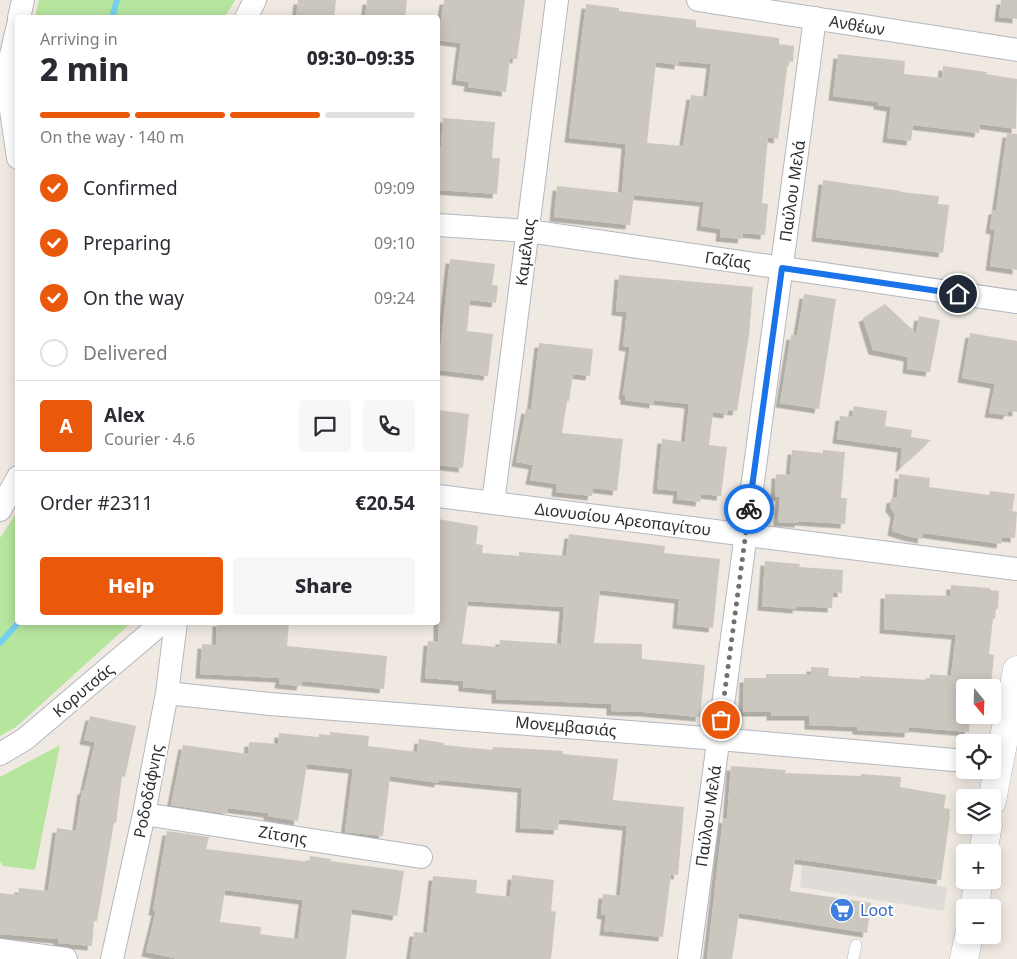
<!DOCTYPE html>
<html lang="en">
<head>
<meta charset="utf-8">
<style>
	body { margin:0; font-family:"Noto Sans",sans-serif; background:#f7f7f7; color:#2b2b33; height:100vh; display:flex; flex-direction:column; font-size:19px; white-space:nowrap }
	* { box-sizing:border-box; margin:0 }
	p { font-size:16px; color:#7c7c81 }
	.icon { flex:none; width:28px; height:28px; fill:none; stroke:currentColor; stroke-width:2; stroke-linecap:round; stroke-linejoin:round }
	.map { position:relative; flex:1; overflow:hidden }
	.panel { position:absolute; left:15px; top:15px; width:425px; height:610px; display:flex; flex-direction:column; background:#fff; border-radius:5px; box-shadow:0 2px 12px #0003 }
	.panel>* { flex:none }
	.needle { width:32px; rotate:161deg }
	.tools { position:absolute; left:956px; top:679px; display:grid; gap:10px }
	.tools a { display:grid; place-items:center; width:45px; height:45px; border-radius:5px; background:#fff; box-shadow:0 2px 12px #0003; font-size:25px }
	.pin { position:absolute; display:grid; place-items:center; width:42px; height:42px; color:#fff; margin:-21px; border:2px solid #fff; border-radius:50%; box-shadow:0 1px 5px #0007 }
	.courier { position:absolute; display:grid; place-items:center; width:50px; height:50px; margin:-25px; border:4px solid #1a73e8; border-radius:50%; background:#fff; color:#222; box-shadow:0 1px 6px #0007 }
	.summary em { font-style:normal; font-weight:800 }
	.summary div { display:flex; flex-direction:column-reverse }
	.summary { display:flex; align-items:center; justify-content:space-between; height:85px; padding:0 25px }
	h1 { font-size:32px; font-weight:800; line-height:38px }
	.bar { display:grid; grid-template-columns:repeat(4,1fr); gap:8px 5px; align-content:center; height:60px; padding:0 25px }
	.bar i { height:6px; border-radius:4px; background:#e1e1e2 }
	.bar .selected { background:#ea580c }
	.bar p { grid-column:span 4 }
	.line { display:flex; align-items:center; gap:12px; padding:0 25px; border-top:1px solid #e1e1e2 }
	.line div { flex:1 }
	.round { display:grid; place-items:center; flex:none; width:52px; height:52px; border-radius:5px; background:#f7f7f7 }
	ol { padding:0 25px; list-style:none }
	li { display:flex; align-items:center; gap:15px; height:55px }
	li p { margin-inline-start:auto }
	li .icon { padding:5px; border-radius:50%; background:#ea580c; color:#fff; stroke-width:4 }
	li:last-child { color:#7c7c81 }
	li i { width:28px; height:28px; border:2px solid #e1e1e2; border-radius:50% }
	.action { display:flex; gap:10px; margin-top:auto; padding:10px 25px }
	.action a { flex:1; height:58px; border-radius:5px; background:#ea580c; color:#fff; font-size:20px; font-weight:800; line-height:58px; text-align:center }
	.action a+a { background:#f7f7f7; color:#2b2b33 }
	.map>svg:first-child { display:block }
	.green { fill:#b6e59e }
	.plaza { fill:#dfdcd8 }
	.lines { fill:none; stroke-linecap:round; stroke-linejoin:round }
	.stream { stroke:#75cff0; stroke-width:6 }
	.building { fill:#cbc7bf; fill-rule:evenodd; filter:url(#shadow) }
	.service-casing { stroke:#b4b7c1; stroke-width:12 }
	.minor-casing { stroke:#b4b7c1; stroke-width:24 }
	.tertiary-casing { stroke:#b4b7c1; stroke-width:29 }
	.service { stroke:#fff; stroke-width:11 }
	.minor { stroke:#fff; stroke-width:22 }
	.tertiary { stroke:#fff; stroke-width:28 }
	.done { stroke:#726f6d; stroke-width:5; stroke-dasharray:0 9 }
	.route { stroke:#1a73e8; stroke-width:6 }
	.labels { text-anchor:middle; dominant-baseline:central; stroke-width:4; stroke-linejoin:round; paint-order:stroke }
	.street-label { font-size:16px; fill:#2e2e2e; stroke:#fff }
	.shop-label { font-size:16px; fill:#366cbe; stroke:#fff; text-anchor:start }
</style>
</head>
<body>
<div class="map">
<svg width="1017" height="959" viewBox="0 0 1017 959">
	<defs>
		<filter id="shadow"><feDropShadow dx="-4.5" dy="4.5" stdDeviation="0" flood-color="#0004"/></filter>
	</defs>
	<rect width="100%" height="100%" fill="#efe9e1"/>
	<path class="green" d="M39 0H235L225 17H35Z
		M17 512 18 622 131 623 16 727 0 736V538Z
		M60 745 35 870 3 866 0 861V777Z"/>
	<path class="plaza" d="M802 866 947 887 944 911 800 887Z"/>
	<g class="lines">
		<path class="stream" d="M112 18 117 0
			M0 643 19 622"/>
	</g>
	<path class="building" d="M298 0H336L334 18H296Z
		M367 0H407L405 18H365Z
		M444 0H525L517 59 510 58 506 92 468 87 469 82 456 80 461 43 438 40Z
		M1001 0H1017V19L999 17Z
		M586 4 619 8V11L696 20V27L779 38V44L794 46 793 62 788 61 778 139 768 137 762 203 768 204 765 235 743 233 742 239 720 237 721 229 701 226 704 202 634 195 630 225 554 217 557 186 622 193 626 144 569 138ZM679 61 711 64 707 97 691 95 683 146 647 143 656 62 679 65Z
		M838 54 905 61 904 74 942 78 943 66 987 72 986 74 1017 79 1016 129 980 124 979 133 913 125 911 141 887 138 891 107 878 105V102L833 96Z
		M443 118 495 122 492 158H500L497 194 438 190V146H441Z
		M1007 133 1017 134V270L990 266 995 230 990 229 993 210H996Z
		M823 180 901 191 900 192 939 196 938 204 949 205 943 253 816 237Z
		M450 259 495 264 492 285 498 286 496 303 470 300 467 331 493 334 488 376 438 370Z
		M619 275 753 287 749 335 737 411 728 410V414L713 412 709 445 727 447 721 496 701 494 700 502 677 499 678 491 657 489 662 439 685 442 689 404 654 400V404L625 400V395H623L630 347 623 346 627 312 616 311Z
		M804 294 836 299 819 409 780 403 791 335 797 336Z
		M885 304 916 333 919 316 940 320 930 372 907 369 908 357 873 350 863 318Z
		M970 333 1017 341V412L1009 411 1007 415 989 413 995 384 962 378Z
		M539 343 593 349 590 376 573 374 569 401H567L562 433 623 439 617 491 593 488 592 496 556 492 557 484 530 480 533 465 516 462 526 409 531 410Z
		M854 406 887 411 885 426 912 430 911 437 931 440 900 468 902 448 837 439 840 416 852 417Z
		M438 410 469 414 463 468 438 465Z
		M792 450 823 453V450L845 452 841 498H847L845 524 799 521V523L778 522 780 497 775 496 776 474 790 475Z
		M899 474 930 478 929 487 989 495 990 491 1015 494 1012 511 1017 512 1015 538 1002 537 1001 544 923 533 922 539 907 536 892 531 895 514 890 507 891 499 897 497Z
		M438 519 478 526 476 544 483 545 482 553 519 556V552L566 556 569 534 665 546 664 553 720 559 713 628 677 624 679 599 600 590 594 643 642 644V659L705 665 700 717 644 712 611 711V704L496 699V690L463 687V681L425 678 428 641 438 642ZM468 601 564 607 561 644 500 640 499 647 462 644Z
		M765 561 800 564 799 567 843 570 842 593 833 592 832 608 797 606V609L762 606Z
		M951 585 990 588V590L999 591 998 609H996L995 619H993L989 654 994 655 991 684 965 681V715H970L969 732 909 727V733L857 730V727L809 725V716H771V712H743L744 678H766V674H811V667L829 668 828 676 860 678V676L929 680 930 674 951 676 956 635 884 629 885 594 950 596Z
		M217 622H289L287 646 387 656 384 689 302 681 301 686 279 684 280 678 200 674 202 644 216 645Z
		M90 716 136 726 125 777 122 776 116 823H114L97 921H94L92 946 58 943V939L0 934V893L18 895 19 888 48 891 57 828 76 831 82 790H84L95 742 84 740Z
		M330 732 369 736 368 746 417 752 419 739 444 743V745L492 750 493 747 563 751V754L618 759 613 800 684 807 678 875 671 874 663 937 604 931 606 915 601 914 603 894 620 896 627 826 559 819 558 830 520 828 522 788 439 780V783L390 776 383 836 345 832 353 769 307 764 298 821 268 816V813L228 808 227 814 171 805 183 745 248 754 249 742 278 744 279 733 319 737V734L330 735Z
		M731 766 786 770 785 773 861 776V774L901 777 900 787 946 795 944 808 950 809 949 816H950L941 880 795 859 790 891 871 903 867 933 739 913 732 959H707L723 818 727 819Z
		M167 831 209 837 206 849 309 862 310 856 331 859 330 861 404 871 397 916 352 909 346 959H179L146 952 156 911H153ZM225 890 303 900 298 939 260 934 261 927 220 922Z
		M512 875 554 880 551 911 556 912 551 959H410L414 932 427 933 433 876 477 880 476 893 510 897Z"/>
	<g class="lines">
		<g class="service-casing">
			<path id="service" d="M853 959 856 945"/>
		</g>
		<g class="minor-casing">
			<path id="minor" d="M698 0 1017 50
				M19 18 23 0
				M246 18 255 0
				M18 25 6 76 18 158
				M438 225 528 231 1017 302
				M438 496 1017 569
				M493 503 557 0
				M0 510 18 477
				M167 693 270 704 719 739 965 761
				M0 754 25 739 163 622
				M144 814 421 857
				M0 950 66 959
				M112 959 144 814 167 693 176 622
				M689 959 815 18"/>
		</g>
		<g class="tertiary-casing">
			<path id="tertiary" d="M992 801 1017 670
				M983 852 988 825
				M974 908 979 880
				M964 959 969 935"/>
		</g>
		<use href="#service" class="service"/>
		<use href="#minor" class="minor"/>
		<use href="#tertiary" class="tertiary"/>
	</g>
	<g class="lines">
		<path class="done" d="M721 720 749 509"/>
		<path class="route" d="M749 509 782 268 958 294"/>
	</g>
	<defs>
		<g id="supermarket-disc" transform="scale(1.25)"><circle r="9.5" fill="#3f7fe0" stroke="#fff"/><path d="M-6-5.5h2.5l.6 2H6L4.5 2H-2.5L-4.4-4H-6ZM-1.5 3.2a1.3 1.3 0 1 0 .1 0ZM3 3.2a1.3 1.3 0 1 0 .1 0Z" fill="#fff"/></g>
	</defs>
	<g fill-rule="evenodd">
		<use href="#supermarket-disc" x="842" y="910"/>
	</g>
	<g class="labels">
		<g class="street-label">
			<text transform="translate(857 25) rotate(9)">Ανθέων</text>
			<text transform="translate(792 191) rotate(-82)">Παύλου Μελά</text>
			<text transform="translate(525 252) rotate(-83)">Καμέλιας</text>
			<text transform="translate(728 260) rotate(8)">Γαζίας</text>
			<text transform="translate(623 519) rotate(7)">Διονυσίου Αρεοπαγίτου</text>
			<text transform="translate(83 690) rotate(-40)">Κορυτσάς</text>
			<text transform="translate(566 726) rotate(5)">Μονεμβασιάς</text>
			<text transform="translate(148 791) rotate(-79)">Ροδοδάφνης</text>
			<text transform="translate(708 816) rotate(-82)">Παύλου Μελά</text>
			<text transform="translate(283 835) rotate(9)">Ζίτσης</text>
		</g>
		<g class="shop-label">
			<text x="860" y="910">Loot</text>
		</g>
	</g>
</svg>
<div class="tools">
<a><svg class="needle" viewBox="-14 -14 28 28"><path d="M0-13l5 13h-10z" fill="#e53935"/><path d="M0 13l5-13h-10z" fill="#7c7c81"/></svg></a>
<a><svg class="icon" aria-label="locate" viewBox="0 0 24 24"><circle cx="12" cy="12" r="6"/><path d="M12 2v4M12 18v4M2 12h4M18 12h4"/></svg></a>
<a><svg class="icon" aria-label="layers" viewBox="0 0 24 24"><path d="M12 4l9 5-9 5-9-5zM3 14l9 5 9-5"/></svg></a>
<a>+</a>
<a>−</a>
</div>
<div class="pin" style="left:721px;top:720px;background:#ea580c"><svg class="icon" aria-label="bag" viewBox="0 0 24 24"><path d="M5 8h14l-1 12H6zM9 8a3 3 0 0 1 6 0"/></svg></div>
<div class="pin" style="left:958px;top:294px;background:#1f2937"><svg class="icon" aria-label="home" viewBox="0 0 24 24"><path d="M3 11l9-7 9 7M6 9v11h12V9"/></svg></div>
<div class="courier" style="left:749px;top:509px"><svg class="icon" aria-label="bike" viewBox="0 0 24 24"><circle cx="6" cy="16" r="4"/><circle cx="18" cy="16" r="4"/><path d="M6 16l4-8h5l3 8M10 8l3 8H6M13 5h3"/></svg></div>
<section class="panel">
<div class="summary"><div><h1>2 min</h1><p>Arriving in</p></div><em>09:30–09:35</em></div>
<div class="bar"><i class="selected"></i><i class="selected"></i><i class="selected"></i><i></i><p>On the way · 140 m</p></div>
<ol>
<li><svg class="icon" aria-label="check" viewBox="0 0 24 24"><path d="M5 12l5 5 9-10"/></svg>Confirmed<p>09:09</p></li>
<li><svg class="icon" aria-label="check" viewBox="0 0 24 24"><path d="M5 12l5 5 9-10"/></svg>Preparing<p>09:10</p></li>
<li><svg class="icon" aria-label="check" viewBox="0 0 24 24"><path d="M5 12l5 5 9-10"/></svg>On the way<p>09:24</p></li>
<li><i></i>Delivered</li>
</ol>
<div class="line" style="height:90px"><b class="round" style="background:#ea580c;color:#fff">A</b><div><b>Alex</b><p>Courier · 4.6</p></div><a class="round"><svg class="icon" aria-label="chat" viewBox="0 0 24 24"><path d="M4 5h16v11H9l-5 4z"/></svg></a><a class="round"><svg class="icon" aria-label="phone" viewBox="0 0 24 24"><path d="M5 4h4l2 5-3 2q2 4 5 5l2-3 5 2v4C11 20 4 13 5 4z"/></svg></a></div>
<div class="line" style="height:65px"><div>Order #2311</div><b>€20.54</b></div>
<div class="action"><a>Help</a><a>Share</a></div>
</section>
</div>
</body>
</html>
